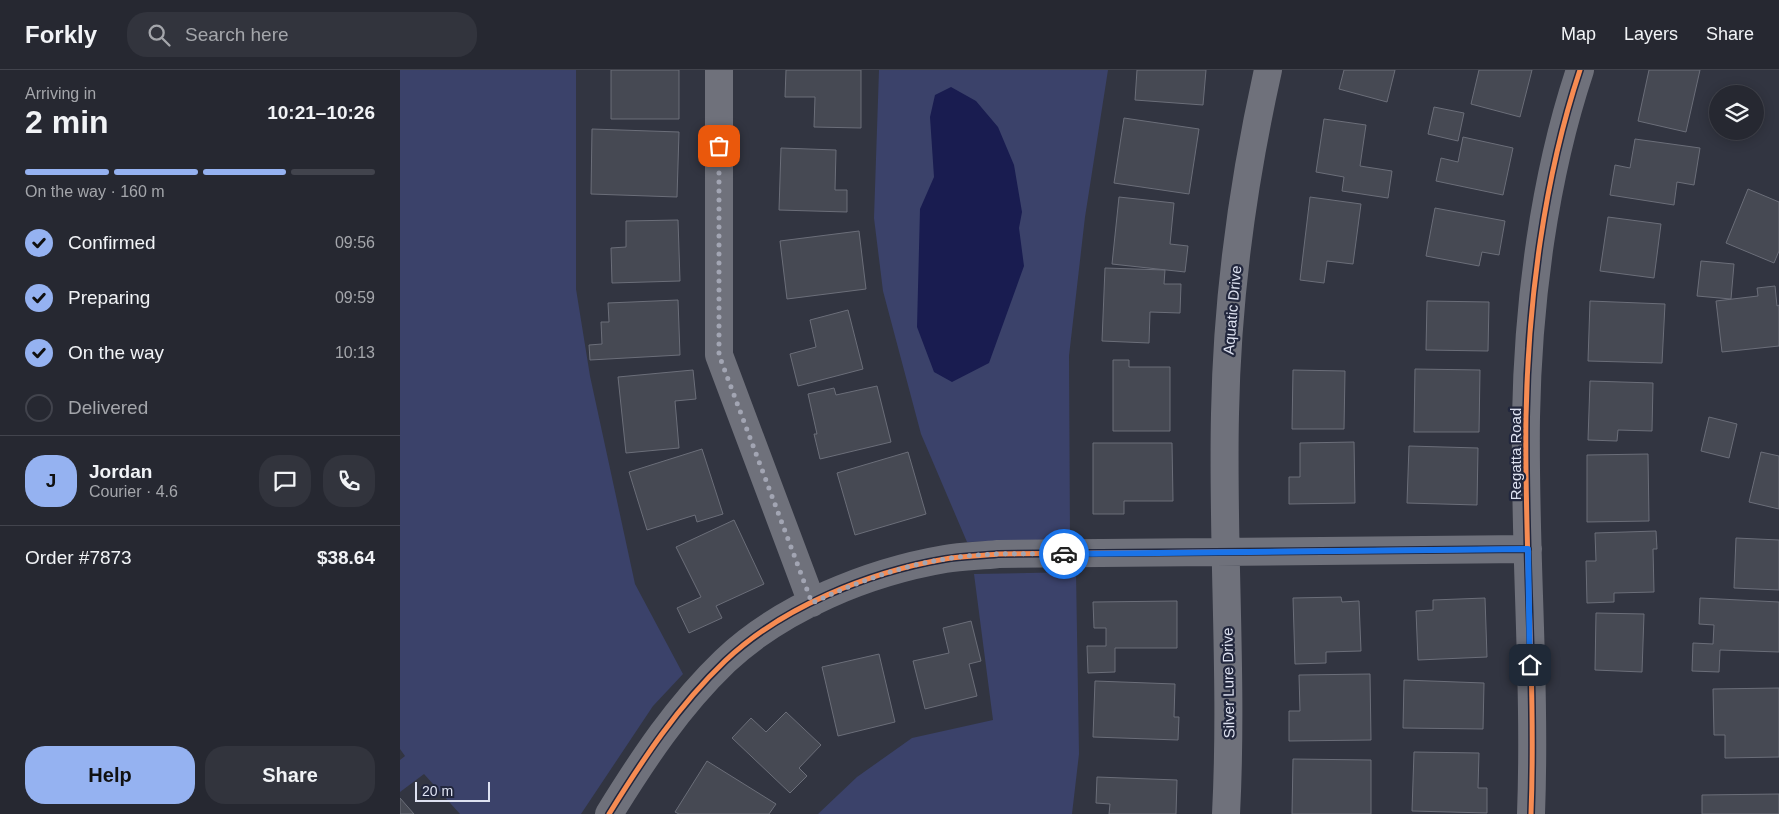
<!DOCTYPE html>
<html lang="en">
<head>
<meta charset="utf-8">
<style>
	body { margin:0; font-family:Arial,sans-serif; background:#32343d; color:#f1f3f6; height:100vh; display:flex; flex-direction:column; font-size:19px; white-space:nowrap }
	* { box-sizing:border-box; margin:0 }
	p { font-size:16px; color:#a4a6ab }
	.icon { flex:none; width:28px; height:28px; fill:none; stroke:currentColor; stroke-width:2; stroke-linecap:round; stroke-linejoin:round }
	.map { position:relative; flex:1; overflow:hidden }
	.panel { display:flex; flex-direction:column; background:#262831; width:400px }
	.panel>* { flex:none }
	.fabs { position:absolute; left:1309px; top:15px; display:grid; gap:10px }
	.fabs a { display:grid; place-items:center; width:55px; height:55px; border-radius:50%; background:#262831; box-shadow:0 2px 12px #0003,0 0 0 1px #42444d; font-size:25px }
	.scale { position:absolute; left:15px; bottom:12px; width:75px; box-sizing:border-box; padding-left:5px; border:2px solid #dee2f1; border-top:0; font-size:14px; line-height:18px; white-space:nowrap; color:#dee2f1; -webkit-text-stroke:4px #22273d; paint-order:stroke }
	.pin { position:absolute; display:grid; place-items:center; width:42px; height:42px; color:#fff; margin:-21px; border-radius:10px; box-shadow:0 2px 8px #0006 }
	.courier { position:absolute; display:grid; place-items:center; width:50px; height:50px; margin:-25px; border:4px solid #1a73e8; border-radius:50%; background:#fff; color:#222; box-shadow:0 1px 6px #0007 }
	.overview em { font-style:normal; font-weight:800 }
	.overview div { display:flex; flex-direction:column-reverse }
	.overview { display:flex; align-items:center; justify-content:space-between; height:85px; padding:0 25px }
	h1 { font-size:32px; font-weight:800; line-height:38px }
	.bar { display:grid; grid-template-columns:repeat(4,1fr); gap:8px 5px; align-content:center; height:60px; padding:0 25px }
	.bar i { height:6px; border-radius:4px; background:#42444d }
	.bar .current { background:#95b2f1 }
	.bar p { grid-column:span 4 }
	.line { display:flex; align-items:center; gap:12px; padding:0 25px; border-top:1px solid #42444d }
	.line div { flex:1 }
	.round { display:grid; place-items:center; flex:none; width:52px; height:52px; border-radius:20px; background:#32343d }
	ol { padding:0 25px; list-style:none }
	li { display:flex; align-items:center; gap:15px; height:55px }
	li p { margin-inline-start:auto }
	li .icon { padding:5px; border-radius:50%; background:#95b2f1; color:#111; stroke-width:4 }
	li:last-child { color:#a4a6ab }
	li i { width:28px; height:28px; border:2px solid #42444d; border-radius:50% }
	.action { display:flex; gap:10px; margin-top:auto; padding:10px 25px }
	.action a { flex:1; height:58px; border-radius:20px; background:#95b2f1; color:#111; font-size:20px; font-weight:800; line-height:58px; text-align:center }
	.action a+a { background:#32343d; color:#f1f3f6 }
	header { display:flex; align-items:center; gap:30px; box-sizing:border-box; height:70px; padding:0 25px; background:#262831; border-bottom:1px solid #42444d }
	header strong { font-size:24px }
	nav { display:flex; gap:28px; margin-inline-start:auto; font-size:18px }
	.search { width:350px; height:45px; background:#32343d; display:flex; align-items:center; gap:12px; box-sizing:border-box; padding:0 18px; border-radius:20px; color:#a4a6ab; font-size:19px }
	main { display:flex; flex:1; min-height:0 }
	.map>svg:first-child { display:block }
	.green { fill:#3b426a }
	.water { fill:#191c50 }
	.building { fill:#464953; stroke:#6b6e79 }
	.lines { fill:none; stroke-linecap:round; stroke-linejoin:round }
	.street { stroke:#6f717b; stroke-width:28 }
	.cycleway-casing { stroke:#22273d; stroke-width:8 }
	.cycleway { stroke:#f68b52; stroke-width:5 }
	.done { stroke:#a2a5b3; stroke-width:5; stroke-dasharray:0 9 }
	.route { stroke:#1a73e8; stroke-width:6 }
	.labels { text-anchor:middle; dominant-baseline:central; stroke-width:4.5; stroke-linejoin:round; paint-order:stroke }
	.street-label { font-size:15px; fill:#dee2f1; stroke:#22273d }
</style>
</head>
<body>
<header>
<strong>Forkly</strong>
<div class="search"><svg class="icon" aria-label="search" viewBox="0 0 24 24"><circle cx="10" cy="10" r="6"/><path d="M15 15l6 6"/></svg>Search here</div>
<nav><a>Map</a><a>Layers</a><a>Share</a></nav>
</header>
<main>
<section class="panel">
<div class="overview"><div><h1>2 min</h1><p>Arriving in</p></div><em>10:21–10:26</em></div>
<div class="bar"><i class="current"></i><i class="current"></i><i class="current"></i><i></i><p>On the way · 160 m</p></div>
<ol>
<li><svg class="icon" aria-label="check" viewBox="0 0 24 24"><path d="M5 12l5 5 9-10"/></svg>Confirmed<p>09:56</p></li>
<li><svg class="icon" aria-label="check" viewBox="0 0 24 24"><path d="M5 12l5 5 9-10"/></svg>Preparing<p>09:59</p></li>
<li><svg class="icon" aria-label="check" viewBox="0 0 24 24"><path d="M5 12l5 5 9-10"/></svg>On the way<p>10:13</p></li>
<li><i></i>Delivered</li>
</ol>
<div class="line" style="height:90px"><b class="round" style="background:#95b2f1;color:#111">J</b><div><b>Jordan</b><p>Courier · 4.6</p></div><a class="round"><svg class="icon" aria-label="chat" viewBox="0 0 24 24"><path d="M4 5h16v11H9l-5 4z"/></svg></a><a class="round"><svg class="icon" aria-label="phone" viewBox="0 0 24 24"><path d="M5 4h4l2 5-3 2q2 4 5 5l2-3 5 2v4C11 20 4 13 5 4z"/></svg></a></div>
<div class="line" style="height:65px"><div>Order #7873</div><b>$38.64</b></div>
<div class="action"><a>Help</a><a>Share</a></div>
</section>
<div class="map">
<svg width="1379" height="744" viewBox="0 0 1379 744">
	<rect width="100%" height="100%" fill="#323541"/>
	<path class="green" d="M0 0H176V219L190 306 235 514 283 604 253 636 181 744H60L24 704 0 722V690L5 686 0 679Z
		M479 0H708L685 147 669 286 670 470 567 472 521 364 483 221 474 148Z
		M676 502 679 684 672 744H418L457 707 512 668 593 650 574 504Z"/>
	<path class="water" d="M551 17 576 31 598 57 614 95 622 142 619 158 624 196 589 293 552 312 534 302 517 257 520 139 534 107 530 47 535 25Z"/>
	<path class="building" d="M211 0H279V49H211Z
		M386 0H461V58L414 57 415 27H385Z
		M737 0H806L803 35 735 30Z
		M944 0H995L987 32 939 19Z
		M1079 0H1132L1120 47 1071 34Z
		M1249 0H1300L1286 62 1238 51Z
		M1034 37 1064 43 1058 71 1028 64Z
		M724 48 799 59 789 124 714 113Z
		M924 49 966 55 960 96 992 101 988 128 942 121 944 107 916 102Z
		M192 59 279 62 277 127 191 124Z
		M1063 67 1113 78 1103 125 1036 111 1041 88 1058 92Z
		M1235 69 1300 78 1294 115 1277 112 1274 135 1210 125 1215 95 1230 98Z
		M381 78 436 80 435 120H447V142L379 140Z
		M1348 119 1379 132V181L1374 193 1326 173Z
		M719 127 774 133 770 174 788 176 785 202 712 194Z
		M910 127 961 134 953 194 927 191 924 213 900 210Z
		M1035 138 1105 151 1099 185 1082 182 1079 196 1026 186Z
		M1208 147 1261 154 1254 208 1200 201Z
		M278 150 280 211 212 213 211 178 226 177V151Z
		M459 161 466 219 387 229 380 171Z
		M1301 191 1334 194 1331 229 1297 226Z
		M705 198 765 200 764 214H781L780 243 750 242 749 273 702 271Z
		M1375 216 1377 236 1379 235V276L1322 282 1316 231 1358 226 1357 218Z
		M278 230 280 285 190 290 189 275 202 274 201 252H209L208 233Z
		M1027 231 1089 232 1088 281 1026 280Z
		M1190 231 1265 234 1262 293 1188 291Z
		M448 240 463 299 398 316 390 284 416 277 410 250Z
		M713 290H729V297H770V361H713Z
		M1015 299 1080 300 1079 362H1014Z
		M293 300 296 329 275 331 279 378 226 383 218 307Z
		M893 300 945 301 944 359H892Z
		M1190 311 1253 313 1252 361 1218 360 1217 371 1188 370Z
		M477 316 491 372 420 389 414 364H417L408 324 434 318 436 325Z
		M1309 347 1337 354 1329 388 1301 381Z
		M954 372 955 433 889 434V407H900V373Z
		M693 373H772L773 431H724V444H693Z
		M1009 376 1078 378 1077 435 1007 433Z
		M302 379 323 444 297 452 295 445 247 460 229 402Z
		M508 382 526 444 455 465 437 403Z
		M1361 382 1379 386V439L1349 432Z
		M1248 384 1249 451 1187 452V385Z
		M334 450 364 514 316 536 322 548 289 563 277 538 301 527 276 477Z
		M1256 461 1257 479H1253L1254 522 1214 523V532L1187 533 1186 491H1196L1195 463Z
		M1336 468 1379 470V520L1334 518Z
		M941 527 942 532 959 531 961 581 926 582V593L895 594 893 528Z
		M1085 528 1087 587 1018 590 1016 541 1033 540V530Z
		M1300 528 1379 532V582L1320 580 1319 602 1292 601 1293 573 1313 574 1314 555 1299 554Z
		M777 531V578H715V602L688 603 687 576H706V558H694L693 532Z
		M1196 543 1244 544 1242 602 1195 600Z
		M571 551 581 591 569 594 577 626 525 639 513 591 549 583 543 558Z
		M479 584 495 652 438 666 422 597Z
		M970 604 971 670 889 671V641H900L899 605Z
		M1004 610 1084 613 1083 659 1003 658Z
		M695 611 775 614 774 647H779L778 670 693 667Z
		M1379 618V687L1325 688V665H1314L1313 619Z
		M386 642 421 675 399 698 407 706 390 723 332 668 351 648 366 662Z
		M1014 682 1079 683 1078 718H1087V743L1012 741Z
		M893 689 971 690V744H892Z
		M307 691 376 734 369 744H279L275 742Z
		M697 707 777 710 776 744H709L710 734 696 733Z
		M1379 724V744H1302V725Z
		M0 728 14 744H0Z"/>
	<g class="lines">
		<path class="street" d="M319 0V285L412 533
			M209 744C243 689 278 636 325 591 382 537 469 502 545 489 563 486 581 486 598 484L1128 479
			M826 744C833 611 822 477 825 344 827 229 843 112 868 0
			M1131 744C1136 612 1124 479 1126 347 1128 233 1144 108 1180 0"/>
		<g class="cycleway-casing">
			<path id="cycleway" d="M209 744C243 689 278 636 325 591 382 537 469 502 545 489 563 486 581 486 598 484L1128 479
				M1131 744C1136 612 1124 479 1126 347 1128 233 1144 108 1180 0"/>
		</g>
		<use href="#cycleway" class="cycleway"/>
	</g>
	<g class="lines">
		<path class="done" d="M319 76V285L412 533C455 513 499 496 546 489 585 482 625 484 664 484"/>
		<path class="route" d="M664 484 1128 479 1130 595"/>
	</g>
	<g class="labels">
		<g class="street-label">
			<text transform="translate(832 240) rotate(-85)">Aquatic Drive</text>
			<text transform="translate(1115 384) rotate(-90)">Regatta Road</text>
			<text transform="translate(828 613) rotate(-91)">Silver Lure Drive</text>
		</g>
	</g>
</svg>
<div class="fabs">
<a><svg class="icon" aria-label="layers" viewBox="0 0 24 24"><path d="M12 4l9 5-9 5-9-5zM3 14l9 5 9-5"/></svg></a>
</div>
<div class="scale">20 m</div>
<div class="pin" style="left:319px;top:76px;background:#ea580c"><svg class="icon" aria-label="bag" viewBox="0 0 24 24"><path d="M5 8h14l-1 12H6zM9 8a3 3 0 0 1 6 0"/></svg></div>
<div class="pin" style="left:1130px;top:595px;background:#1f2937"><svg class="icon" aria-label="home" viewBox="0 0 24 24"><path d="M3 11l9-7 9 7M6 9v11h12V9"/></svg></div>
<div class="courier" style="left:664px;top:484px"><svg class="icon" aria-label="car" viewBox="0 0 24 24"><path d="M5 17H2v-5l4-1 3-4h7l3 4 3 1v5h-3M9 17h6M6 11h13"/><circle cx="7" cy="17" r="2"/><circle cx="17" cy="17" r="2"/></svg></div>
</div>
</main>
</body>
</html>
